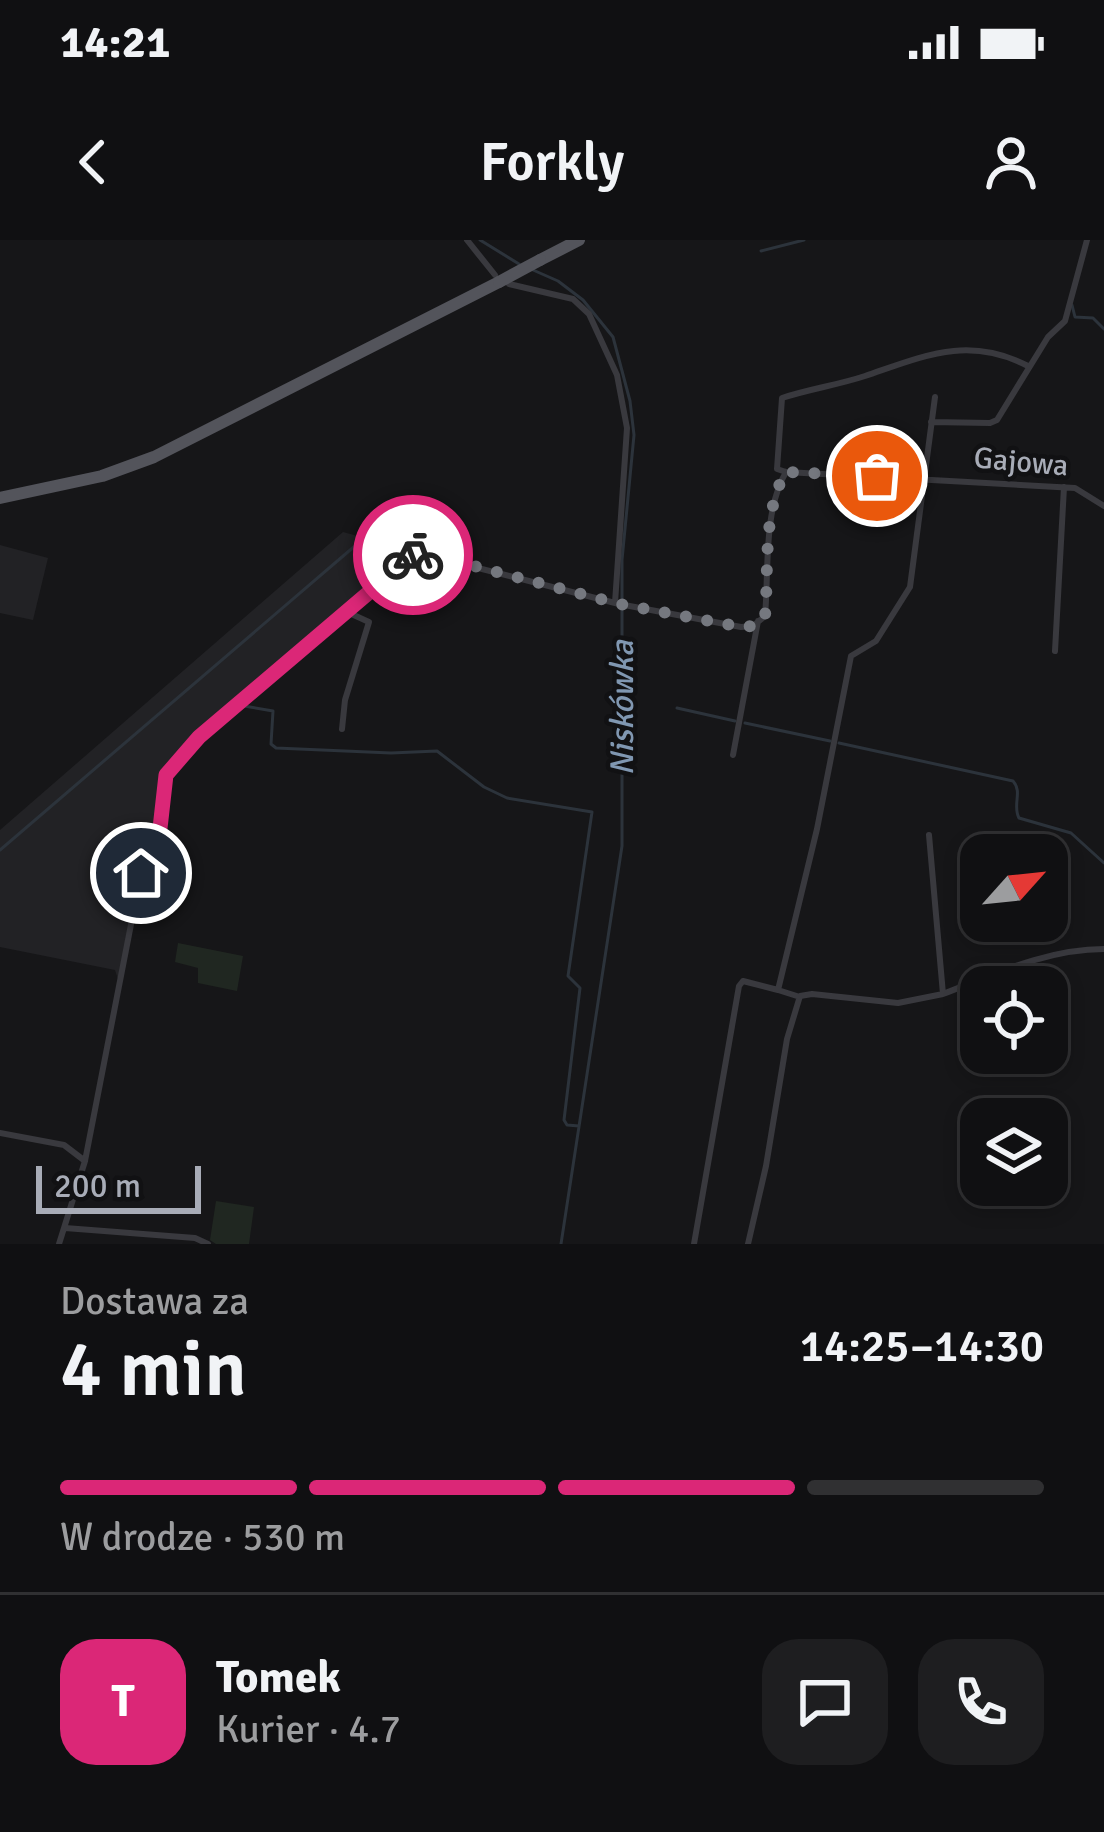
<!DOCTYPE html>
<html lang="pl">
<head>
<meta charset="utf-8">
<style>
	body { margin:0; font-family:Signika,sans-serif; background:#1e1e20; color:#f1f3f6; height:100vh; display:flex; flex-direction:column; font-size:45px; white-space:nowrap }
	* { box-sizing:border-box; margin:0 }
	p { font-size:39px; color:#9c9d9f }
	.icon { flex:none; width:66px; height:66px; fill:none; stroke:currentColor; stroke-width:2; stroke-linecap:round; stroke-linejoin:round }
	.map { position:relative; height:1004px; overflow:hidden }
	.side { display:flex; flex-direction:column; background:#101012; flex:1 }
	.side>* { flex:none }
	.needle { width:78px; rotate:63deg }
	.buttons { position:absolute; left:960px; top:594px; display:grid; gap:24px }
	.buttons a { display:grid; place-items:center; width:108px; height:108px; border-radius:24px; background:#101012; box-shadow:0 6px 18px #0003,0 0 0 3px #303032; font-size:60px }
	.scale { position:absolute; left:36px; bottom:30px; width:165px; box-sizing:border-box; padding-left:12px; border:6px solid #a8acb7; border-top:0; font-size:33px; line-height:42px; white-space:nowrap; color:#a8acb7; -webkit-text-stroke:9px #111113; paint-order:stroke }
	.pin { position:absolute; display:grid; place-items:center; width:102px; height:102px; color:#fff; margin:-51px; border:6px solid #fff; border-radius:50%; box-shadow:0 3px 12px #0007 }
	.courier { position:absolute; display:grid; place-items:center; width:120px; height:120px; margin:-60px; border:9px solid #db2777; border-radius:50%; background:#fff; color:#222; box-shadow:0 3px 15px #0007 }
	.head em { font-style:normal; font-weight:600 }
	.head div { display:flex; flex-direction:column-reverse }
	.head { display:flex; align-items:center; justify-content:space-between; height:204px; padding:0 60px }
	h1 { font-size:78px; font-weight:600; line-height:90px }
	.bar { display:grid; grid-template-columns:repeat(4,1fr); gap:18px 12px; align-content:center; height:144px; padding:0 60px }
	.bar i { height:15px; border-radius:9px; background:#303032 }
	.bar .selected { background:#db2777 }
	.bar p { grid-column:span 4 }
	.line { display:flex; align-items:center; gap:30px; padding:0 60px; border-top:3px solid #303032 }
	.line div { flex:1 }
	.round { display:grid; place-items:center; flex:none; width:126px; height:126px; border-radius:36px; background:#1e1e20 }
	.status { display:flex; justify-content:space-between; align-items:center; height:84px; padding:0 60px; background:#101012; direction:ltr }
	.status svg { height:33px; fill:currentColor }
	header { display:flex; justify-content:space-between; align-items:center; height:156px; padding:0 60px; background:#101012; font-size:54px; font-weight:600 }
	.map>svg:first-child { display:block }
	.built { fill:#222225 }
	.green { fill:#202721 }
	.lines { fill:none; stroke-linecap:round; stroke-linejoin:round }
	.stream { stroke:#2c333b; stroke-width:3 }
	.minor { stroke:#39393e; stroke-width:6 }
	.primary { stroke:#53545b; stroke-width:12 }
	.primary-bridge { stroke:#53545b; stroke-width:12 }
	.done { stroke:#75787f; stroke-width:12; stroke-dasharray:0 21.6 }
	.route { stroke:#db2777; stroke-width:15 }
	.labels { text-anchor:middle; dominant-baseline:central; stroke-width:9; stroke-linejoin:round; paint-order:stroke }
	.street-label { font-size:30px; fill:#a8acb7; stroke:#111113 }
	.water-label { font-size:33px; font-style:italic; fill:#8097b1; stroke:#111113 }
</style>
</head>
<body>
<div class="status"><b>14:21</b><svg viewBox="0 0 49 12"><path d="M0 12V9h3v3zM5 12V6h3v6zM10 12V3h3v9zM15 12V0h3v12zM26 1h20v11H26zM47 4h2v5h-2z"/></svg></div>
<header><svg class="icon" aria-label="back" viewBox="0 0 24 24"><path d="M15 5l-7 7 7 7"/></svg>Forkly<svg class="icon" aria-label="person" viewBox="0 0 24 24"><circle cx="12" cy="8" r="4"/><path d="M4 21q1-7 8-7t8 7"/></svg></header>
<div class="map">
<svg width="1104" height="1004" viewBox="0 0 1104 1004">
	<rect width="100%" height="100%" fill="#161618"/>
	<path class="built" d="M343 292 402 308 404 315 219 473 166 526 155 601 140 631 118 739 115 730 0 707V590Z
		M0 305 48 318 33 380 0 373Z"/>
	<path class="green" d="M178 703 243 716 237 751 198 743V728L175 722Z
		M216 961 254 967 249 1004H216L210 1000Z"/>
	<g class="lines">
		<path class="stream" d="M480 0 519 24
			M761 11 804 0
			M533 30 558 41 583 60 613 97 630 161 634 195 622 320V606L561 1004
			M1072 65 1075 77 1093 78 1104 89
			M244 466 273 471 271 504 276 508 391 513 437 511 484 547 507 558 592 572 568 736 580 748 564 880 567 885 579 886
			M677 468 735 481
			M745 483 830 501
			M839 503 1013 541C1023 552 1012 565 1019 578L1071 593 1104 623
			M0 610 356 305"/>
		<path class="minor" d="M467 0 495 35
			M509 44 573 59 589 74 617 135 627 188 615 363
			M931 182 990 183 997 180 1048 97 1065 81 1087 0
			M786 232 777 229 782 158C809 149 838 145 865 136 924 116 968 95 1028 126
			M786 232 1075 248 1104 266
			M1055 411 1064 247
			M342 489 345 460 369 382 347 372
			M733 515 758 381
			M929 595 943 754C995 734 1047 709 1104 709
			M778 750 800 757
			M0 893 64 905 85 921
			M65 988 195 998 208 1004
			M59 1004 85 921 141 633 158 606 166 535 199 497 404 321 419 313 619 364 741 387 753 386 765 376C769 332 763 271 786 232
			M694 1004 739 746 743 741 778 750 817 589 851 416 876 401 910 347 935 157
			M748 1004 766 926 787 799 800 756 812 754 898 763 943 754"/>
		<path class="primary" d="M540 20 579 0
			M0 258 102 236 154 217 499 42"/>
		<path class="primary-bridge" d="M499 42 540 20"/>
	</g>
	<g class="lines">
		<path class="done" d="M413 315 424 313 620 364 741 387 753 386 765 376C769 332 762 271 786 232L877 236"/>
		<path class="route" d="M141 633 158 606 166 535 199 497 413 315"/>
	</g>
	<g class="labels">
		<g class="street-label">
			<text transform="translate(1021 222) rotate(5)">Gajowa</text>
		</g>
		<g class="water-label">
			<text transform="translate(622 468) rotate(-90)">Niskówka</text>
		</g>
	</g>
</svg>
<div class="buttons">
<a><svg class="needle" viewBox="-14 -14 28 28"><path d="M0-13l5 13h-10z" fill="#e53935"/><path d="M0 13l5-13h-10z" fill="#9c9d9f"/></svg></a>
<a><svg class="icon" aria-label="locate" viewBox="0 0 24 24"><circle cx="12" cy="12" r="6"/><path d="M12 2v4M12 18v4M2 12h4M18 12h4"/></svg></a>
<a><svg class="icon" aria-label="layers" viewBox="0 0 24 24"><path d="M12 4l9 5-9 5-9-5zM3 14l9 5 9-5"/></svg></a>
</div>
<div class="scale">200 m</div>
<div class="pin" style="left:877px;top:236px;background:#ea580c"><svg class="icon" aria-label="bag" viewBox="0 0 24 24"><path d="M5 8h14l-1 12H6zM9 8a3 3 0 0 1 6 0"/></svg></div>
<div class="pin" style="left:141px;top:633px;background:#1f2937"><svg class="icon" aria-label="home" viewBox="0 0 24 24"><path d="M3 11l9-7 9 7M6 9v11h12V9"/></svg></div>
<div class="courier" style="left:413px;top:315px"><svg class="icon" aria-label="bike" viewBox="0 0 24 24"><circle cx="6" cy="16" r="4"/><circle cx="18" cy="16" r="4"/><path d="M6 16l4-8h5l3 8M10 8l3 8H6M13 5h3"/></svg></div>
</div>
<section class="side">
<div class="head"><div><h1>4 min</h1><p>Dostawa za</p></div><em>14:25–14:30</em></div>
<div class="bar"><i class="selected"></i><i class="selected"></i><i class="selected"></i><i></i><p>W drodze · 530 m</p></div>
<div class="line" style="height:216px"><b class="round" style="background:#db2777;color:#fff">T</b><div><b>Tomek</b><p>Kurier · 4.7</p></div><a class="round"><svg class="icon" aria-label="chat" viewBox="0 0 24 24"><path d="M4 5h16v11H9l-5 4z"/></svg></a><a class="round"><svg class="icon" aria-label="phone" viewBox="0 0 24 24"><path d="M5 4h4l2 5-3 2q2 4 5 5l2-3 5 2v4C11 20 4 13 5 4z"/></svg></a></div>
</section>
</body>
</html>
